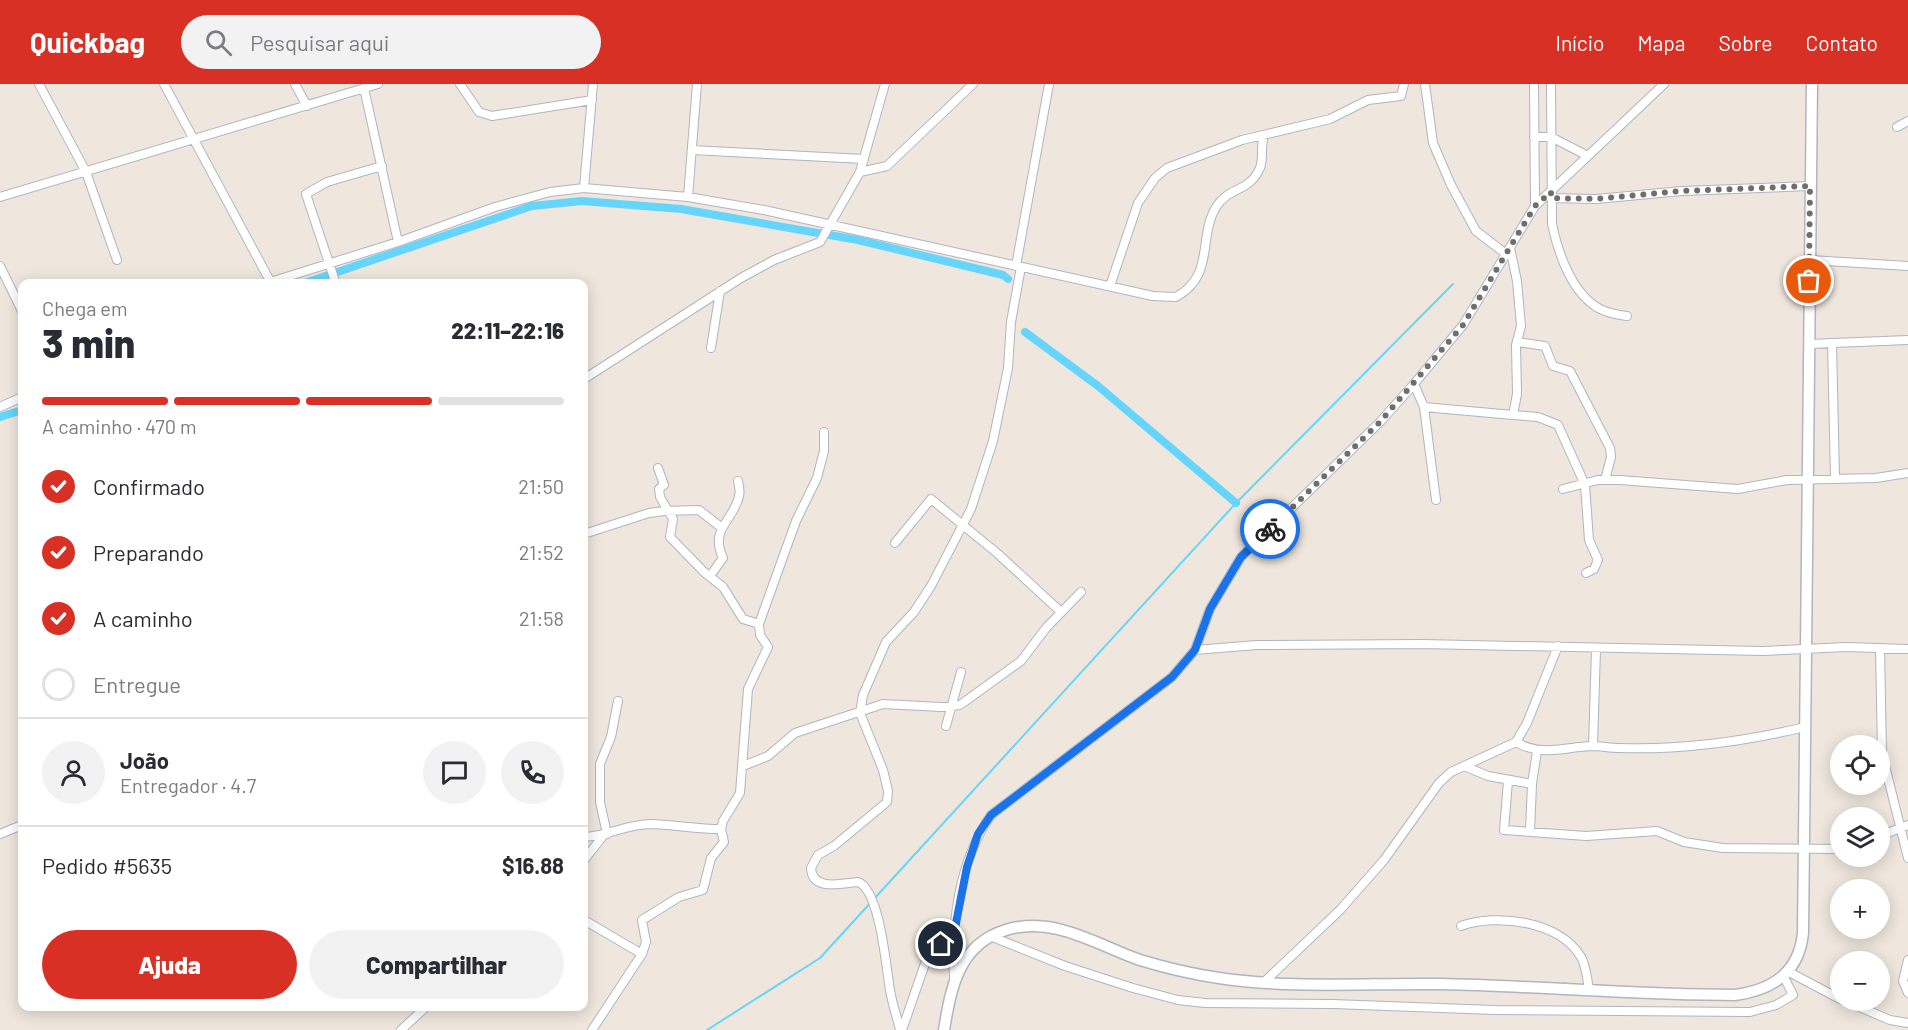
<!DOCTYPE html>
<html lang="pt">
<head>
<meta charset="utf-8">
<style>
	body { margin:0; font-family:Barlow,sans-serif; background:#f2f2f3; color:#2b2b33; height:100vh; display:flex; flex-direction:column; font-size:22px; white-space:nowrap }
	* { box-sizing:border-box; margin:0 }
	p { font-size:20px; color:#7c7c81 }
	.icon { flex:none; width:33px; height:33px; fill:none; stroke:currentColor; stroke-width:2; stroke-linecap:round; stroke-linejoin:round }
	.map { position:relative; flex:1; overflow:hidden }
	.details { position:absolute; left:18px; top:195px; width:570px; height:732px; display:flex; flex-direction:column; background:#fff; border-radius:12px; box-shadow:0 3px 15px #0003 }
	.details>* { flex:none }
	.fabs { position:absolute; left:1830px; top:651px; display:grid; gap:12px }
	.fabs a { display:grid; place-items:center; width:60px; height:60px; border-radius:50%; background:#fff; box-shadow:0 3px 15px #0003; font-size:30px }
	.pin { position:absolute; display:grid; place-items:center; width:51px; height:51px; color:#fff; margin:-26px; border:3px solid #fff; border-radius:50%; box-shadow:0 2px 6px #0007 }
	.courier { position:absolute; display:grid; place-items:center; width:60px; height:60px; margin:-30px; border:4px solid #1a73e8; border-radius:50%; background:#fff; color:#222; box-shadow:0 2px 8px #0007 }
	.headline em { font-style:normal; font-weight:800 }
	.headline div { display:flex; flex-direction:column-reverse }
	.headline { display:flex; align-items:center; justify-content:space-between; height:102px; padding:0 24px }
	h1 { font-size:39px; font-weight:800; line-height:45px }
	.bar { display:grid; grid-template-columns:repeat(4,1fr); gap:9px 6px; align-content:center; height:72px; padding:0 24px }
	.bar i { height:8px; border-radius:4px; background:#e1e1e2 }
	.bar .current { background:#d93025 }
	.bar p { grid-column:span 4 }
	.line { display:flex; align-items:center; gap:15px; padding:0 24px; border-top:2px solid #e1e1e2 }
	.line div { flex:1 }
	.round { display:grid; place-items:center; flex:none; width:63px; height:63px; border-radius:32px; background:#f2f2f3 }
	ol { padding:0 24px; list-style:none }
	li { display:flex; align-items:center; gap:18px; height:66px }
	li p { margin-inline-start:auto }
	li .icon { padding:6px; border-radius:50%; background:#d93025; color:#fff; stroke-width:4 }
	li:last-child { color:#7c7c81 }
	li i { width:33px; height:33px; border:3px solid #e1e1e2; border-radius:50% }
	.button { display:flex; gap:12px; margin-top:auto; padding:12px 24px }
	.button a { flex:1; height:69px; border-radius:36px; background:#d93025; color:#fff; font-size:24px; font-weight:800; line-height:69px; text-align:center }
	.button a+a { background:#f2f2f3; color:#2b2b33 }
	header { display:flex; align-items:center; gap:36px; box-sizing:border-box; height:84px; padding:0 30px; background:#d93025; color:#fff }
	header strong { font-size:28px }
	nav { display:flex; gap:33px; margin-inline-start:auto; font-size:21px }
	.search { width:420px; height:54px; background:#f2f2f3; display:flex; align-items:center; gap:15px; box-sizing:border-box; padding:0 21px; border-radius:33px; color:#7c7c81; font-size:22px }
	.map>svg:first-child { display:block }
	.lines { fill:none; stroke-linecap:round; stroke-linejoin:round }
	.stream { stroke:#66d5fb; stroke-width:2 }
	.canal { stroke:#66d5fb; stroke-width:8 }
	.street-casing { stroke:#b1b4c1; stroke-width:10 }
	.secondary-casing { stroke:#b1b4c1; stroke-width:13 }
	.street { stroke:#fff; stroke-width:8 }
	.secondary { stroke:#fff; stroke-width:10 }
	.done { stroke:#706d6a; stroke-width:6; stroke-dasharray:0 10.8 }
	.route { stroke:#1a73e8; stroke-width:8 }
</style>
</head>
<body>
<header>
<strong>Quickbag</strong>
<div class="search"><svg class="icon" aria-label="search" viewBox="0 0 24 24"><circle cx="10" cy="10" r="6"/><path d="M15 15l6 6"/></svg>Pesquisar aqui</div>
<nav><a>Início</a><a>Mapa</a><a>Sobre</a><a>Contato</a></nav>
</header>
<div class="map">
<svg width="1908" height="946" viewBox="0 0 1908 946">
	<rect width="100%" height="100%" fill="#efe7dd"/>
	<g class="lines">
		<path class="stream" d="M707 946 820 874 1236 419 1453 200"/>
		<path class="canal" d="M302 200 532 122 582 117 681 125 858 156 1003 191 1008 195
			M1025 248 1098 302 1236 419
			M0 333 22 326"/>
		<g class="street-casing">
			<path id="street" d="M39 0 86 88 117 176
				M164 0 270 197
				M295 0 307 22
				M460 0 479 28 492 32 592 16
				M1425 0 1433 59 1451 101 1476 147 1506 170
				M1534 0 1535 122
				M1551 0 1552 140C1558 169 1572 210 1600 225 1608 229 1618 231 1627 232
				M364 4 398 158
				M1897 43 1908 37
				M1534 53H1551L1588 72
				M692 66 864 75
				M860 88 887 82 973 0
				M584 104 593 0
				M0 113 378 0
				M688 113 697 0
				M1551 114 1596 115 1682 107 1810 102
				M1510 164 1517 197 1521 242 1516 261 1517 310 1513 331 1538 333 1558 341 1585 401 1589 456 1598 476 1594 485 1586 489
				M1810 176 1908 182
				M0 182 22 227
				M1016 182 1049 0
				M264 200 398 158 495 123 550 108 584 104 688 113 764 126 1153 212 1176 213C1215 192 1198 153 1216 123 1229 102 1249 109 1260 84 1264 74 1260 62 1264 52
				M336 200 306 110 327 98 382 82
				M1110 202 1138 119 1155 94 1167 84 1242 56 1330 35 1368 16 1401 12 1404 0
				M1517 258 1545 262 1553 282 1570 287 1610 364 1611 373 1605 396
				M1832 259 1835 394
				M1809 260 1908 256
				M711 264 720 207
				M584 295 741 194 774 176 820 158 860 88 885 0
				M1414 300 1424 323 1436 416
				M0 323 22 313
				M1424 323 1513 331
				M658 384 664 401 659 405 660 413 673 435 670 453 704 488 723 503 743 535 759 540
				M1563 405 1598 396H1620L1738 405 1787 396 1876 394 1908 389
				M584 450 649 429 664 427 699 426 722 444
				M895 459 931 415 997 469 1061 528
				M710 492 723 474C709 444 734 437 739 412 740 408 739 401 738 397
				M1880 564 1882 670 1908 774
				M1195 566 1257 561 1422 560 1762 567 1846 563 1908 565
				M946 642 961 588
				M1516 658C1541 673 1564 663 1592 662 1601 662 1610 664 1619 664 1680 666 1746 657 1805 643
				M1593 662 1596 565
				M743 682 768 672 795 649 883 620 941 623 960 621 1021 577 1046 544 1081 508
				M1464 682 1488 692 1532 700
				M1508 697 1504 746 1586 752 1657 747 1684 758 1723 764 1840 765
				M1530 747 1532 700 1537 667
				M0 750 22 741
				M607 750 600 718V680L611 653 618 617
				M1880 752 1908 741
				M584 753C608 752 627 740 651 740 675 741 698 745 721 745
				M584 776 603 752
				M584 836 642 870
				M1461 842C1496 829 1560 837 1581 873 1586 881 1587 895 1589 905
				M990 852 1065 882 1133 904 1178 916 1205 919 1333 920 1494 926 1750 928 1776 921 1793 911 1784 893
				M1908 876 1903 897 1908 909
				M1789 888 1840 915
				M954 894C951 840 959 777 991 731L1172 593 1195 566 1210 525 1241 473 1380 338 1414 300 1463 241 1535 122 1664 0
				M1263 899 1340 826 1384 776 1439 699 1451 688 1516 658 1527 639 1558 562
				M1843 916 1890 936 1908 939
				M401 946 427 922
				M592 946 642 870 646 858 642 836 679 813 703 806 711 774 724 758 721 745 723 737 740 709 748 605 768 563 760 551 759 540 796 437 817 394 824 367V348
				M900 946C897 933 892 919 890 906 886 883 880 806 858 798 843 799 812 808 811 784L818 771 834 762 887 718 888 707 883 686 860 629 863 611 886 558 914 528 931 502 971 425 993 357 1008 284 1011 238 1021 183
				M902 946 928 871 954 849"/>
		</g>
		<g class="secondary-casing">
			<path id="secondary" d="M944 946C951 903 959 860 1006 846 1053 831 1097 861 1140 876 1166 884 1192 890 1219 894 1292 905 1367 899 1441 900 1539 902 1637 911 1735 911 1772 906 1799 889 1803 849L1812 0"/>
		</g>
		<use href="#street" class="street"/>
		<use href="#secondary" class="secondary"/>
	</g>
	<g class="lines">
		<path class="done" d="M1270 445 1380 338 1463 241 1535 122 1551 108V114L1596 115 1682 107 1810 102 1809 197"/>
		<path class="route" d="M941 860 954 849 967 783 978 750 991 731 1172 593 1195 566 1210 525 1241 473 1270 445"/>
	</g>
</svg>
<div class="fabs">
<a><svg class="icon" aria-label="locate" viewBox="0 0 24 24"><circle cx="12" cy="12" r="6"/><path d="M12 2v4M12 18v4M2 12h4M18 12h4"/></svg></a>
<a><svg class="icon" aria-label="layers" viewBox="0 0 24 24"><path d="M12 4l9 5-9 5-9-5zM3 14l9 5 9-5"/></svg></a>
<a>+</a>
<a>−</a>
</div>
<div class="pin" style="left:1809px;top:197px;background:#ea580c"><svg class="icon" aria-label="bag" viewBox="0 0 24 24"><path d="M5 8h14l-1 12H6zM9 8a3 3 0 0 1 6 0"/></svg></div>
<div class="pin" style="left:941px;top:860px;background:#1f2937"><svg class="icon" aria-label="home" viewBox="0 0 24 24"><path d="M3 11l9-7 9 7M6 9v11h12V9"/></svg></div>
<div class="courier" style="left:1270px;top:445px"><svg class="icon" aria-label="bike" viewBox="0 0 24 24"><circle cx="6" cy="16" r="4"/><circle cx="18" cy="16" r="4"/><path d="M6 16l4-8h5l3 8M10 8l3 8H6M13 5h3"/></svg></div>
<section class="details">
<div class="headline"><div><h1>3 min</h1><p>Chega em</p></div><em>22:11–22:16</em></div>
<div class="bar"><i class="current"></i><i class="current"></i><i class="current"></i><i></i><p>A caminho · 470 m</p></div>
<ol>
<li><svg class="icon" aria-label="check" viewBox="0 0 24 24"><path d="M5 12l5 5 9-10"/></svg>Confirmado<p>21:50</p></li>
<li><svg class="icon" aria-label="check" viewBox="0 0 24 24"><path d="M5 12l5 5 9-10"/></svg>Preparando<p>21:52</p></li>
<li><svg class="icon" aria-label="check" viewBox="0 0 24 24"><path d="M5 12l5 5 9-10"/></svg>A caminho<p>21:58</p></li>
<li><i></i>Entregue</li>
</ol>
<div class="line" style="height:108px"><a class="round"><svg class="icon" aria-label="person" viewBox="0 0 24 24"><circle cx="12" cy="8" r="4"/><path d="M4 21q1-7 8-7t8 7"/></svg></a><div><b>João</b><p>Entregador · 4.7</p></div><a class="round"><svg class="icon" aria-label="chat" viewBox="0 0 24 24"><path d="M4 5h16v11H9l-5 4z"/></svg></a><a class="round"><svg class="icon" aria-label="phone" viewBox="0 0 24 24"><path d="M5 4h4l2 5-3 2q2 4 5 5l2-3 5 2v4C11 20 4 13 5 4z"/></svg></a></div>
<div class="line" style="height:78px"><div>Pedido #5635</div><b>$16.88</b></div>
<div class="button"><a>Ajuda</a><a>Compartilhar</a></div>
</section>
</div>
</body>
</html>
